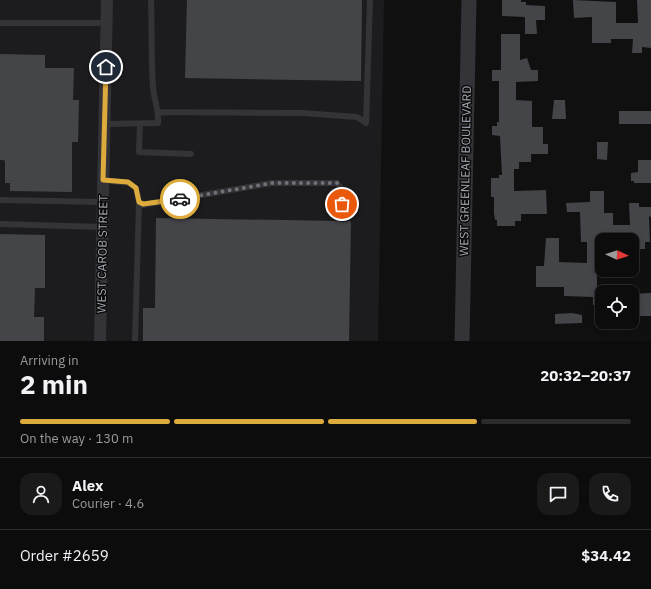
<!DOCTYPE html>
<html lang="en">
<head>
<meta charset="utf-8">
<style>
	body { margin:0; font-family:"IBM Plex Sans",sans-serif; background:#1a1a1b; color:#f1f3f6; height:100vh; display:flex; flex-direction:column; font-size:15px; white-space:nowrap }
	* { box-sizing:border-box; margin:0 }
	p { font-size:13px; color:#9a9b9d }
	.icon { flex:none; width:22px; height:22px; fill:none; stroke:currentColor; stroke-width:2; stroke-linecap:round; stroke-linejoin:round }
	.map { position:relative; height:341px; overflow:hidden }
	.details { display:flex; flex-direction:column; background:#0c0c0d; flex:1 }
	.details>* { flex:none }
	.needle { width:26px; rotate:93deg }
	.buttons { position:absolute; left:595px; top:233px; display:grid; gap:8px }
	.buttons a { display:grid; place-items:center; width:44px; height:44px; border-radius:8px; background:#0c0c0d; box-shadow:0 2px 6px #0003,0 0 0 1px #2c2c2e; font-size:20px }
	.pin { position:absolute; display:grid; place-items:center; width:34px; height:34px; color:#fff; margin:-17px; border:2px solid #fff; border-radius:50%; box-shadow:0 1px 4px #0007 }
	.courier { position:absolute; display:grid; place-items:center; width:40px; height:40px; margin:-20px; border:3px solid #ddab3c; border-radius:50%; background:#fff; color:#222; box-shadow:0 1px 5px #0007 }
	.overview em { font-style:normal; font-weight:700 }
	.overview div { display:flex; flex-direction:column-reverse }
	.overview { display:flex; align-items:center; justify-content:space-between; height:68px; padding:0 20px }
	h1 { font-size:26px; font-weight:700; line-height:30px }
	.bar { display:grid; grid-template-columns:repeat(4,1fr); gap:6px 4px; align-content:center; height:48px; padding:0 20px }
	.bar i { height:5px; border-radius:3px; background:#2c2c2e }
	.bar .on { background:#ddab3c }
	.bar p { grid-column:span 4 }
	.line { display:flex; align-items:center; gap:10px; padding:0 20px; border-top:1px solid #2c2c2e }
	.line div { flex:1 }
	.round { display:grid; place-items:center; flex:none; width:42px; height:42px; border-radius:12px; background:#1a1a1b }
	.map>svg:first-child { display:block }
	.built { fill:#1c1c1e }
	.building { fill:#444549 }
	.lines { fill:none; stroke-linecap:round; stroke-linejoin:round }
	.service { stroke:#343438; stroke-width:6 }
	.minor { stroke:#343438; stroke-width:12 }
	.tertiary { stroke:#343438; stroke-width:15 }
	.done { stroke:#707279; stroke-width:4; stroke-dasharray:0 7.2 }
	.route { stroke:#ddab3c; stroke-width:5 }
	.labels { text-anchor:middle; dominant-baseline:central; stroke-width:3; stroke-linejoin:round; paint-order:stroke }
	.street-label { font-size:12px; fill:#a3a7b1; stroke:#0b0b0c }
</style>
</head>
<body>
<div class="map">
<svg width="651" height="341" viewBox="0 0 651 341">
	<rect width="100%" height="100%" fill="#101011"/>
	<path class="built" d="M0 0H384L378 341H0Z"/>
	<path class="building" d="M187 0H362L361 81 185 78Z
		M502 0H521V2H526V5L545 6V20H536L537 34H525V17L502 16Z
		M573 0 616 2V23H638L637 0H651V48L642 47V53H632L633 39H611V43H592V17L574 18Z
		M501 34H520V60L527 58 531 70H538V81L516 82V100L532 101V127H543V144H548V154H531V162H519V169H514V191L546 190 547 214H521V221H515V226H497V220H495L494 213V197H491V178H499V175H502L500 136 492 135V126H497V122H499V81H492V70H501Z
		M0 54 45 55V68H74L73 100H79L78 142H72V192L10 191V183H5V162L4 160H0Z
		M554 100H565L566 119H552Z
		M619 111H651V124H619Z
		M597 142H608L607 160 597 159Z
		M638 160H651V183H634V181H631V173L638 172Z
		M590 191H604V213H613V225H630L629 203H639V207H651V217L649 216 650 242H645V249H632V240H602V270H597V293H602V305H593V297L564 296V287H536V266H544L546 238H559V262L587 263V242H581L580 212H567L566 203 590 202Z
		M156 218 339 221 342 222 351 221 349 341H143V308H155Z
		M0 234 45 235V288H35L34 317H44V341H0Z
		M651 293V316H632V294Z
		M572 313 582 315V323L555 324V314Z"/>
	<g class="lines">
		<path class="service" d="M0 23H107
			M159 112 302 113 357 117 366 123 370 0
			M105 124 158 123C159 110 154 100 153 87 151 58 152 29 151 0
			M140 124 139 152 191 154
			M103 180 129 183 136 188 139 202 143 205 272 183H337L342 190V218
			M0 200 103 202
			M0 224 102 227
			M135 341 139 202"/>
		<path class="minor" d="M100 341 107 0"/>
		<path class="tertiary" d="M462 341 469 0"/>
	</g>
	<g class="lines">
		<path class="done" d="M180 199 272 183H337L342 190V204"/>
		<path class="route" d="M106 67 103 180 128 182 136 188 139 202 143 204 180 199"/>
	</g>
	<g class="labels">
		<g class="street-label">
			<text transform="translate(465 171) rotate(-89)">WEST GREENLEAF BOULEVARD</text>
			<text transform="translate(102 254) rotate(-89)">WEST CAROB STREET</text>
		</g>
	</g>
</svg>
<div class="buttons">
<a><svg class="needle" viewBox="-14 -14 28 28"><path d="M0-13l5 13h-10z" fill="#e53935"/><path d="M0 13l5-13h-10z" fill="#9a9b9d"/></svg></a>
<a><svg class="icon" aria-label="locate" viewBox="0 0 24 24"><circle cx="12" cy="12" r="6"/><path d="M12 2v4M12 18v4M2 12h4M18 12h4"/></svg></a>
</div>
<div class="pin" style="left:342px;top:204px;background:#ea580c"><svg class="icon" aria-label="bag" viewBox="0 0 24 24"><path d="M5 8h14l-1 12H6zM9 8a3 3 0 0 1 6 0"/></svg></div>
<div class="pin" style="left:106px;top:67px;background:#1f2937"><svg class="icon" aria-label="home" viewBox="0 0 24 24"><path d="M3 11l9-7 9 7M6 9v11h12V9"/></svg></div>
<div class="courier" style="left:180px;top:199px"><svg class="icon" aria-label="car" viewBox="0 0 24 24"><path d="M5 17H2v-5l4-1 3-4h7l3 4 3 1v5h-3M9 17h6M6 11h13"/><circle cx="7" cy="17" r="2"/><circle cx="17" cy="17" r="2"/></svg></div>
</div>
<section class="details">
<div class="overview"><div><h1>2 min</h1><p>Arriving in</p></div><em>20:32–20:37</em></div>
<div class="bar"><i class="on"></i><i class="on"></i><i class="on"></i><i></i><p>On the way · 130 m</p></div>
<div class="line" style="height:72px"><a class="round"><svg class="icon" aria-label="person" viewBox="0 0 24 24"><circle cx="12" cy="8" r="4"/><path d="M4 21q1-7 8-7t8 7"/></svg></a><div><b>Alex</b><p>Courier · 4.6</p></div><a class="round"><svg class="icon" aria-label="chat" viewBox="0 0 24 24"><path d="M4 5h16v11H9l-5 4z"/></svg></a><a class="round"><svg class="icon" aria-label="phone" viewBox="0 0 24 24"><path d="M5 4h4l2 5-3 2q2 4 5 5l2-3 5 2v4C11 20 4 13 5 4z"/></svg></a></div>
<div class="line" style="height:52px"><div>Order #2659</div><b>$34.42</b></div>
</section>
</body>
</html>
